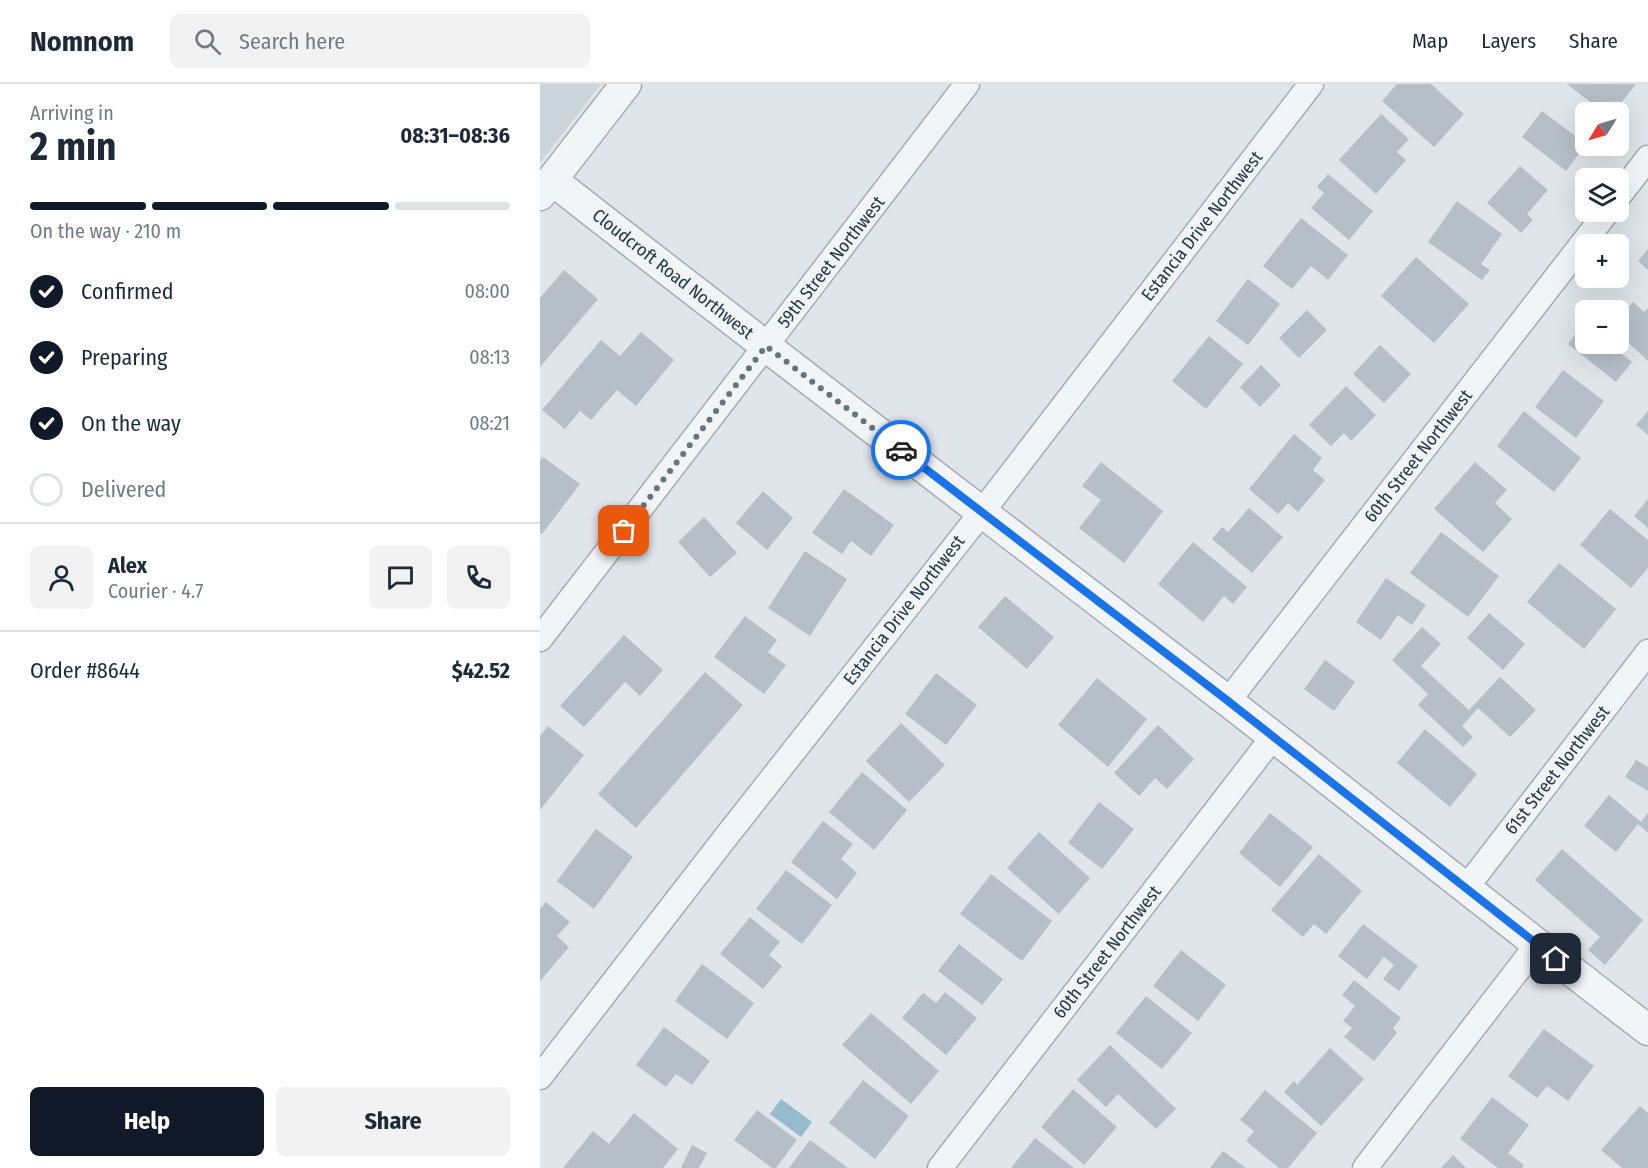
<!DOCTYPE html>
<html lang="en">
<head>
<meta charset="utf-8">
<style>
	body { margin:0; font-family:"Fira Sans Condensed",sans-serif; background:#f2f2f3; color:#1f2937; height:100vh; display:flex; flex-direction:column; font-size:22px; white-space:nowrap }
	* { box-sizing:border-box; margin:0 }
	p { font-size:20px; color:#747a83 }
	.icon { flex:none; width:33px; height:33px; fill:none; stroke:currentColor; stroke-width:2; stroke-linecap:round; stroke-linejoin:round }
	.map { position:relative; flex:1; overflow:hidden }
	.details { display:flex; flex-direction:column; background:#fff; width:540px }
	.details>* { flex:none }
	.needle { width:39px; rotate:233deg }
	.buttons { position:absolute; left:1035px; top:18px; display:grid; gap:12px }
	.buttons a { display:grid; place-items:center; width:54px; height:54px; border-radius:9px; background:#fff; box-shadow:0 6px 24px #0002; font-size:30px }
	.pin { position:absolute; display:grid; place-items:center; width:51px; height:51px; color:#fff; margin:-26px; border-radius:12px; box-shadow:0 3px 9px #0006 }
	.courier { position:absolute; display:grid; place-items:center; width:60px; height:60px; margin:-30px; border:4px solid #1a73e8; border-radius:50%; background:#fff; color:#222; box-shadow:0 2px 8px #0007 }
	.headline em { font-style:normal; font-weight:700 }
	.headline div { display:flex; flex-direction:column-reverse }
	.headline { display:flex; align-items:center; justify-content:space-between; height:102px; padding:0 30px }
	h1 { font-size:39px; font-weight:700; line-height:45px }
	.bar { display:grid; grid-template-columns:repeat(4,1fr); gap:9px 6px; align-content:center; height:72px; padding:0 30px }
	.bar i { height:8px; border-radius:4px; background:#e0e1e3 }
	.bar .selected { background:#111827 }
	.bar p { grid-column:span 4 }
	.line { display:flex; align-items:center; gap:15px; padding:0 30px; border-top:2px solid #e0e1e3 }
	.line div { flex:1 }
	.round { display:grid; place-items:center; flex:none; width:63px; height:63px; border-radius:9px; background:#f2f2f3 }
	ol { padding:0 30px; list-style:none }
	li { display:flex; align-items:center; gap:18px; height:66px }
	li p { margin-inline-start:auto }
	li .icon { padding:6px; border-radius:50%; background:#111827; color:#fff; stroke-width:4 }
	li:last-child { color:#747a83 }
	li i { width:33px; height:33px; border:3px solid #e0e1e3; border-radius:50% }
	.action { display:flex; gap:12px; margin-top:auto; padding:12px 30px }
	.action a { flex:1; height:69px; border-radius:9px; background:#111827; color:#fff; font-size:24px; font-weight:700; line-height:69px; text-align:center }
	.action a+a { background:#f2f2f3; color:#1f2937 }
	header { display:flex; align-items:center; gap:36px; box-sizing:border-box; height:84px; padding:0 30px; background:#fff; border-bottom:2px solid #e0e1e3 }
	header strong { font-size:28px }
	nav { display:flex; gap:33px; margin-inline-start:auto; font-size:21px }
	.search { width:420px; height:54px; background:#f2f2f3; display:flex; align-items:center; gap:15px; box-sizing:border-box; padding:0 21px; border-radius:9px; color:#747a83; font-size:22px }
	main { display:flex; flex:1; min-height:0 }
	.map>svg:first-child { display:block }
	.built { fill:#cdd5dc }
	.water { fill:#96bace }
	.building { fill:#b6bfc8 }
	.lines { fill:none; stroke-linecap:round; stroke-linejoin:round }
	.minor-casing { stroke:#a4adb5; stroke-width:27 }
	.tertiary-casing { stroke:#a4adb5; stroke-width:33 }
	.minor { stroke:#f2f5f8; stroke-width:24 }
	.tertiary { stroke:#f2f5f8; stroke-width:30 }
	.done { stroke:#67737d; stroke-width:6; stroke-dasharray:0 10.8 }
	.route { stroke:#1a73e8; stroke-width:8 }
	.labels { text-anchor:middle; dominant-baseline:central; stroke-width:6; stroke-linejoin:round; paint-order:stroke }
	.street-label { font-size:18px; fill:#263543; stroke:#eff4f7 }
</style>
</head>
<body>
<header>
<strong>Nomnom</strong>
<div class="search"><svg class="icon" aria-label="search" viewBox="0 0 24 24"><circle cx="10" cy="10" r="6"/><path d="M15 15l6 6"/></svg>Search here</div>
<nav><a>Map</a><a>Layers</a><a>Share</a></nav>
</header>
<main>
<section class="details">
<div class="headline"><div><h1>2 min</h1><p>Arriving in</p></div><em>08:31–08:36</em></div>
<div class="bar"><i class="selected"></i><i class="selected"></i><i class="selected"></i><i></i><p>On the way · 210 m</p></div>
<ol>
<li><svg class="icon" aria-label="check" viewBox="0 0 24 24"><path d="M5 12l5 5 9-10"/></svg>Confirmed<p>08:00</p></li>
<li><svg class="icon" aria-label="check" viewBox="0 0 24 24"><path d="M5 12l5 5 9-10"/></svg>Preparing<p>08:13</p></li>
<li><svg class="icon" aria-label="check" viewBox="0 0 24 24"><path d="M5 12l5 5 9-10"/></svg>On the way<p>08:21</p></li>
<li><i></i>Delivered</li>
</ol>
<div class="line" style="height:108px"><a class="round"><svg class="icon" aria-label="person" viewBox="0 0 24 24"><circle cx="12" cy="8" r="4"/><path d="M4 21q1-7 8-7t8 7"/></svg></a><div><b>Alex</b><p>Courier · 4.7</p></div><a class="round"><svg class="icon" aria-label="chat" viewBox="0 0 24 24"><path d="M4 5h16v11H9l-5 4z"/></svg></a><a class="round"><svg class="icon" aria-label="phone" viewBox="0 0 24 24"><path d="M5 4h4l2 5-3 2q2 4 5 5l2-3 5 2v4C11 20 4 13 5 4z"/></svg></a></div>
<div class="line" style="height:78px"><div>Order #8644</div><b>$42.52</b></div>
<div class="action"><a>Help</a><a>Share</a></div>
</section>
<div class="map">
<svg width="1108" height="1084" viewBox="0 0 1108 1084">
	<rect width="100%" height="100%" fill="#dfe5ea"/>
	<path class="built" d="M0 0H61L0 79Z"/>
	<path class="water" d="M241 1015 272 1038 261 1053 230 1030Z"/>
	<path class="building" d="M857 0H891L924 30 894 63 842 17Z
		M1027 0H1096L1074 28H1063Z
		M1002 27 1046 60 1026 87 982 53Z
		M841 30 869 55 857 68 866 76 836 110 799 76Z
		M980 82 1008 106 987 130 993 136 981 149 947 119Z
		M788 90 833 127 809 156 771 124 784 109 777 103Z
		M917 117 962 150 941 180 950 186 942 196 888 158Z
		M761 134 808 171 788 196 771 182 752 205 723 182Z
		M1108 165V186L1098 177Z
		M876 173 929 220 894 259 841 212Z
		M24 186 58 215 0 283V214Z
		M708 195 740 220 708 261 676 237Z
		M1093 218 1104 228 1108 224V277L1078 249V234Z
		M767 226 787 246 759 274 739 254Z
		M1043 239 1046 241V260H1069L1092 278 1076 298 1028 260Z
		M101 248 134 276 96 322 77 306 51 336 40 327 25 345 2 326 61 256 80 272Z
		M669 252 703 280 666 325 632 297Z
		M840 261 871 290 844 319 813 290Z
		M721 281 741 301 720 323 700 303Z
		M1023 286 1064 317 1036 354 995 323Z
		M806 302 836 331 811 357 804 349 791 362 769 341Z
		M984 327 1041 374 1014 408 957 362Z
		M1108 327V351L1096 341Z
		M754 350 782 374 773 386 785 396 758 428 748 419 738 430 709 405Z
		M3 373 40 400 2 450 0 449V377Z
		M561 378 623 427 584 479 539 444 561 416 542 402Z
		M935 378 967 406 955 419 972 435 943 468 894 425Z
		M304 405 354 441 331 472 311 457 302 470 272 449Z
		M223 407 253 434 227 466 196 439Z
		M1108 415V444L1094 432Z
		M709 424 743 453 712 489 672 455 682 443 688 448Z
		M1070 425 1108 456V484L1091 504 1040 461Z
		M164 433 197 469 170 493 138 458Z
		M901 448 959 492 928 533 870 489Z
		M653 458 707 503 693 520 684 512 663 538 618 500Z
		M265 467 307 495 270 552 228 524Z
		M1019 479 1076 525 1044 565 987 518Z
		M846 494 886 521 872 541 858 531 841 556 816 538Z
		M465 512 514 553 487 585 438 543Z
		M949 529 985 560 963 586 927 554Z
		M205 532 237 556 228 568 246 581 224 610 174 573Z
		M882 543 901 560 881 582 929 626 960 593 996 626 970 653 938 624 922 642 933 653 923 663 878 621 888 610 852 576Z
		M84 551 123 586 100 612 85 598 44 643 20 622Z
		M785 576 815 598 794 627 764 605Z
		M165 588 203 621 96 744 58 710Z
		M396 589 437 621 406 661 365 630Z
		M557 594 607 635 568 683 518 641Z
		M361 639 405 681 369 718 326 677Z
		M618 641 654 675 627 705 615 694 599 712 574 689Z
		M8 642 44 671 0 726V652Z
		M885 645 937 690 910 723 857 679Z
		M1096 676 1108 683V707L1085 693Z
		M322 688 367 726 334 766 289 728Z
		M1069 711 1101 738 1108 729V749L1098 740 1076 768 1044 742Z
		M559 718 594 745 562 785 528 759Z
		M730 729 773 763 740 803 699 769Z
		M283 737 313 760 301 775 317 789 297 815 251 778Z
		M56 745 93 773 54 825 17 797Z
		M499 748 550 794 519 830 467 784Z
		M1022 765 1103 836 1065 881 1048 866 1060 853 995 796Z
		M779 770 822 807 786 850 774 840 763 853 731 826Z
		M246 786 292 821 262 860 216 825Z
		M451 790 512 837 482 877 420 830Z
		M6 818 30 838 17 852 29 863 0 897V825Z
		M210 833 240 858 229 871 242 882 223 905 180 870Z
		M823 840 878 882 859 907 843 895 854 881 844 873 827 895 798 872Z
		M419 860 463 895 442 921 398 887Z
		M641 866 686 901 658 937 613 902Z
		M162 880 214 919 187 955 135 917Z
		M814 896 861 934 853 944 857 949 834 977 804 953 812 944 803 937 815 922 802 911Z
		M405 908 437 934 406 971 362 934 383 909 396 919Z
		M606 912 652 949 622 985 576 949Z
		M331 929 399 987 371 1020 302 961Z
		M124 943 170 977 152 1001 136 990 126 1003 96 981Z
		M1004 945 1054 982 1028 1017 1007 1002 997 1014 968 992Z
		M570 961 636 1025 616 1045 578 1010 566 1023 537 996Z
		M790 964 824 995 781 1042 744 1008 754 997 757 1001Z
		M323 996 369 1032 335 1075 289 1039Z
		M533 1005 577 1043 544 1081 501 1043Z
		M725 1006 777 1049 748 1084H739L706 1057 714 1047 700 1036Z
		M952 1013 989 1041 968 1069 984 1081 982 1084H958L920 1055Z
		M1100 1022 1108 1029V1084H1082L1061 1066Z
		M217 1026 257 1056 236 1084H232L194 1056Z
		M94 1029 138 1065 123 1084H23L53 1047 69 1060Z
		M495 1054 534 1084H471Z
		M270 1056 308 1084H249Z
		M152 1061 167 1069 159 1084H141Z
		M683 1067 706 1084H670Z
		M913 1071 926 1084H901Z"/>
	<g class="lines">
		<g class="minor-casing">
			<path id="minor" d="M1078 113 1108 74
				M0 555 427 0
				M688 617 1067 128
				M926 804 1108 568
				M0 993 182 758 442 428 771 0
				M400 1084 733 653
				M825 1084 997 861"/>
		</g>
		<g class="tertiary-casing">
			<path id="tertiary" d="M12 96C235 271 461 442 685 615 827 725 966 837 1108 946
				M0 111 86 0"/>
		</g>
		<use href="#minor" class="minor"/>
		<use href="#tertiary" class="tertiary"/>
	</g>
	<g class="lines">
		<path class="done" d="M84 447 226 262 361 366"/>
		<path class="route" d="M361 366 688 617 1016 875"/>
	</g>
	<g class="labels">
		<g class="street-label">
			<text transform="translate(662 142) rotate(-52)">Estancia Drive Northwest</text>
			<text transform="translate(291 178) rotate(-52)">59th Street Northwest</text>
			<text transform="translate(133 190) rotate(38)">Cloudcroft Road Northwest</text>
			<text transform="translate(878 372) rotate(-52)">60th Street Northwest</text>
			<text transform="translate(364 526) rotate(-52)">Estancia Drive Northwest</text>
			<text transform="translate(1017 686) rotate(-52)">61st Street Northwest</text>
			<text transform="translate(567 868) rotate(-52)">60th Street Northwest</text>
		</g>
	</g>
</svg>
<div class="buttons">
<a><svg class="needle" viewBox="-14 -14 28 28"><path d="M0-13l5 13h-10z" fill="#e53935"/><path d="M0 13l5-13h-10z" fill="#747a83"/></svg></a>
<a><svg class="icon" aria-label="layers" viewBox="0 0 24 24"><path d="M12 4l9 5-9 5-9-5zM3 14l9 5 9-5"/></svg></a>
<a>+</a>
<a>−</a>
</div>
<div class="pin" style="left:84px;top:447px;background:#ea580c"><svg class="icon" aria-label="bag" viewBox="0 0 24 24"><path d="M5 8h14l-1 12H6zM9 8a3 3 0 0 1 6 0"/></svg></div>
<div class="pin" style="left:1016px;top:875px;background:#1f2937"><svg class="icon" aria-label="home" viewBox="0 0 24 24"><path d="M3 11l9-7 9 7M6 9v11h12V9"/></svg></div>
<div class="courier" style="left:361px;top:366px"><svg class="icon" aria-label="car" viewBox="0 0 24 24"><path d="M5 17H2v-5l4-1 3-4h7l3 4 3 1v5h-3M9 17h6M6 11h13"/><circle cx="7" cy="17" r="2"/><circle cx="17" cy="17" r="2"/></svg></div>
</div>
</main>
</body>
</html>
